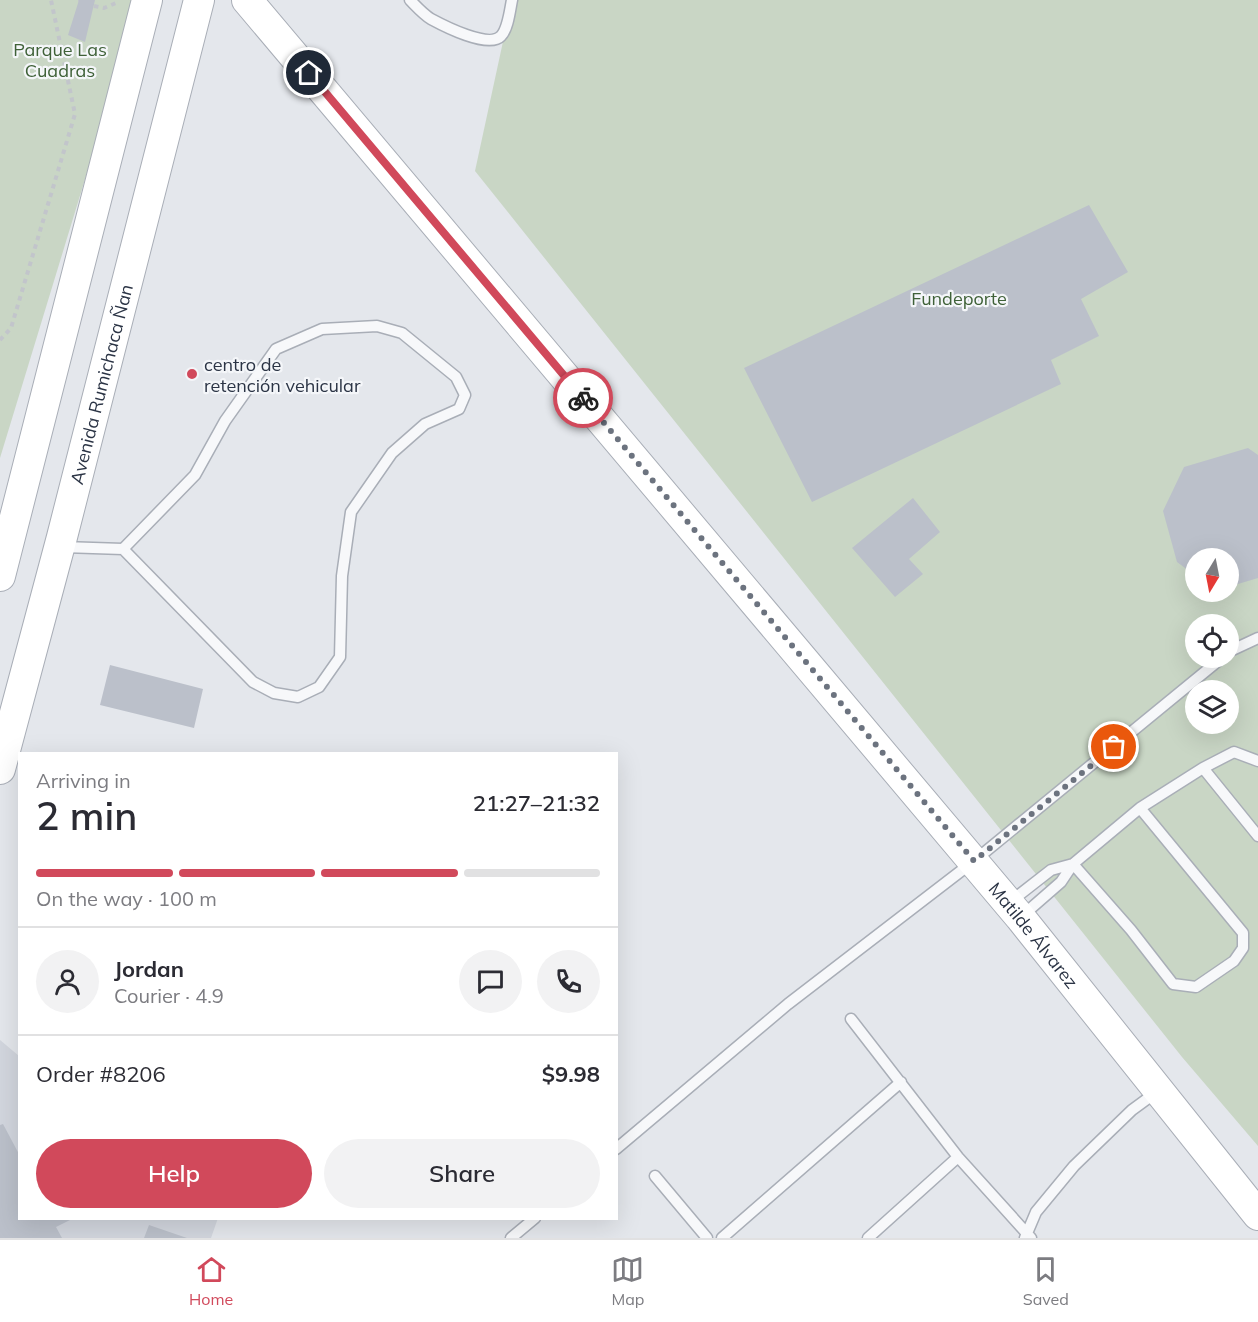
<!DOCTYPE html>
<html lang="en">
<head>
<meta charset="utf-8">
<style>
	body { margin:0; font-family:Mulish,sans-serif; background:#f2f2f3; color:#2b2b33; height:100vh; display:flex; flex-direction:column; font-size:22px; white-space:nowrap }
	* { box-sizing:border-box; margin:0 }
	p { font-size:20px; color:#7c7c81 }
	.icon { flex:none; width:33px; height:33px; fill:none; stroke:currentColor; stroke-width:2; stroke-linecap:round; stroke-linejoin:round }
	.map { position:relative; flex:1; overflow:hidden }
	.panel { position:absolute; left:18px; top:752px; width:600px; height:468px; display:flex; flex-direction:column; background:#fff; border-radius:0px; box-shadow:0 6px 24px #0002 }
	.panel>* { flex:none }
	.needle { width:39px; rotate:190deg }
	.tools { position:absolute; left:1185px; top:548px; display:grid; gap:12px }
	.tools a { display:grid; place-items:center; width:54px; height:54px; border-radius:50%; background:#fff; box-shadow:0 6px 24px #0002; font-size:30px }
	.pin { position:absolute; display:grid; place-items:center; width:51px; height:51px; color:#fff; margin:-26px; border:3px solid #fff; border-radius:50%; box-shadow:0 2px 6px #0007 }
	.courier { position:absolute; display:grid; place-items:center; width:60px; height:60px; margin:-30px; border:4px solid #d1495b; border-radius:50%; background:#fff; color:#222; box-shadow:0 2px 8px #0007 }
	.overview em { font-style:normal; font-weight:600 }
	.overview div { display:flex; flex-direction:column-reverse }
	.overview { display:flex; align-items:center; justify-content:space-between; height:102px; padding:0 18px }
	h1 { font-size:39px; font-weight:600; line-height:45px }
	.bar { display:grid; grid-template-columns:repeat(4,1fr); gap:9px 6px; align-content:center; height:72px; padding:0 18px }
	.bar i { height:8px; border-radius:4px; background:#e1e1e2 }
	.bar .current { background:#d1495b }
	.bar p { grid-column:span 4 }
	.line { display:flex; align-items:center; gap:15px; padding:0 18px; border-top:2px solid #e1e1e2 }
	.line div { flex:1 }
	.round { display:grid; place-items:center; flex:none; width:63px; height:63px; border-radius:32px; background:#f2f2f3 }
	.action { display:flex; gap:12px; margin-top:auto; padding:12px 18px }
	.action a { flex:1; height:69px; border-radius:36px; background:#d1495b; color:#fff; font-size:24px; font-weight:600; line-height:69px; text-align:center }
	.action a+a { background:#f2f2f3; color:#2b2b33 }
	.tab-bar { display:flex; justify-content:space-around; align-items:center; height:84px; border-top:2px solid #e1e1e2; background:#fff; font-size:16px; color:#7c7c81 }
	.tab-bar a { display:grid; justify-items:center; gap:3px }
	.tab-bar .current { color:#d1495b }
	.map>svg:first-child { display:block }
	.built { fill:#d2d6de }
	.green { fill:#c9d6c5; fill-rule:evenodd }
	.building { fill:#bbc0ca }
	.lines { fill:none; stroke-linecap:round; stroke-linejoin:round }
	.lane-casing { stroke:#a9aeb7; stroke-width:13 }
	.secondary-casing { stroke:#a9aeb7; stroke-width:32 }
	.path { stroke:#c2c5cb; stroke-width:4; stroke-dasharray:4.5 4.5; stroke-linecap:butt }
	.lane { stroke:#f7f8fa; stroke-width:10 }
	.secondary { stroke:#fff; stroke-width:30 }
	.done { stroke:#6c737f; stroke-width:6; stroke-dasharray:0 10.8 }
	.route { stroke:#d1495b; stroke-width:8 }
	.poi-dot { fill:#d1495b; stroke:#f4f6f9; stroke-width:2 }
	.labels { text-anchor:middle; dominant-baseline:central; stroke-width:4.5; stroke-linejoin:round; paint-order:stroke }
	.park-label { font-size:18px; fill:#3f6138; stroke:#f4f6f9 }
	.poi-label { font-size:18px; fill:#2b3445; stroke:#f4f6f9; text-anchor:start }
	.street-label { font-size:18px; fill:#2b3445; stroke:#f4f6f9 }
</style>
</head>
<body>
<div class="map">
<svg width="1258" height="1238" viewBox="0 0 1258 1238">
	<rect width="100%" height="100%" fill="#e4e7ec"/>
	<path class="built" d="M0 1040 19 1056 20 1218H218L211 1238H0Z"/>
	<path class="green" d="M0 0H137L118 71 0 458Z
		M512 0H1258V1146L1182 1057 475 171ZM1196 558H1228V591H1196ZM1196 624H1228V657H1196ZM1196 690H1228V723H1196Z"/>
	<path class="building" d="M79 0H95L85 42 68 35Z
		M1089 205 1128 272 1081 299 1099 336 1051 360 1061 384 812 502 744 368Z
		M1248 448 1258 455V578L1228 587V558H1196V576L1177 562 1163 511 1184 467Z
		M913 498 940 532 909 559 923 574 895 597 852 548Z
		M110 665 203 689 194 728 100 705Z
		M3 1124 20 1156V1218H74L56 1227 62 1238H0V1125Z
		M149 1225 187 1238H144Z"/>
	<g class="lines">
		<g class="lane-casing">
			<path id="lane" d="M410 0C416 6 423 14 431 19 444 26 489 49 501 36 508 29 510 10 512 0
				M63 547 123 549 195 475 225 421 276 349 322 329 377 326 402 333 456 377 465 395 459 409 425 424 392 453 351 512 342 576 340 657 319 687 298 697 274 693 253 682 123 549
				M1228 652 1258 638
				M1203 768 1258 836
				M1073 864 1131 930 1173 984 1196 987 1234 961 1243 948V933L1140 808
				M1010 902 1051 870 1073 864
				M1022 916 1061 882 1073 864 1140 808 1203 768 1234 752 1258 761
				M851 1019 958 1157 1031 1238
				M616 1149 788 1004 974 861 1223 657
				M655 1176 707 1238
				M511 1238 535 1218
				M722 1238 901 1082
				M868 1238 958 1157
				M1025 1238 1036 1212 1074 1166 1132 1110 1158 1091"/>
		</g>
		<g class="secondary-casing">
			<g id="secondary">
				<path id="s1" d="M247 0 1020 917 1258 1215"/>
				<path d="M0 576 147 0"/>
				<path id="s2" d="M0 769 62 537 199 0"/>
			</g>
		</g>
		<path class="path" d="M78 0H79
			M94 6 104 8 116 3
			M0 340 11 328 75 114 51 0"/>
		<use href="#lane" class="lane"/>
		<use href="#secondary" class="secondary"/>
	</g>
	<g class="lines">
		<path class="done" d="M583 398 974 861 1114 747"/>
		<path class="route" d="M309 73 583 398"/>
	</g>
	<circle class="poi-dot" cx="192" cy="374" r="6"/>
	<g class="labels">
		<g class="park-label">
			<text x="60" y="49">Parque Las<tspan x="60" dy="21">Cuadras</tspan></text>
			<text x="959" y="298">Fundeporte</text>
		</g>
		<g class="poi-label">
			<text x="204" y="364">centro de<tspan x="204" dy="21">retención vehicular</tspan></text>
		</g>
		<g class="street-label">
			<text stroke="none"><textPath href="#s2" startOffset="398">Avenida Rumichaca Ñan</textPath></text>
			<text stroke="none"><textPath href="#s1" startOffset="1222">Matilde Álvarez</textPath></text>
		</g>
	</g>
</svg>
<div class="tools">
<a><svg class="needle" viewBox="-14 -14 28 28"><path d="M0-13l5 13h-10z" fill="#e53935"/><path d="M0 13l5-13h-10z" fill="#7c7c81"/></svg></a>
<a><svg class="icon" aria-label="locate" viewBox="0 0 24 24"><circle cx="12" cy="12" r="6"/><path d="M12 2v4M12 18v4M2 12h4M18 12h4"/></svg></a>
<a><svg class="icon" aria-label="layers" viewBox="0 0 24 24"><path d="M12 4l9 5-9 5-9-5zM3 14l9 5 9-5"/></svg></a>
</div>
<div class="pin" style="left:1114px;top:747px;background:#ea580c"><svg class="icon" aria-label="bag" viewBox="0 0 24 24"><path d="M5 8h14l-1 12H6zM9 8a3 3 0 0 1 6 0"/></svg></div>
<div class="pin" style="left:309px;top:73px;background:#1f2937"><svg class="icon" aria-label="home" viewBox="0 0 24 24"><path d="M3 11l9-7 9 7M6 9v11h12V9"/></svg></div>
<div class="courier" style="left:583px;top:398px"><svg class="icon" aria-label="bike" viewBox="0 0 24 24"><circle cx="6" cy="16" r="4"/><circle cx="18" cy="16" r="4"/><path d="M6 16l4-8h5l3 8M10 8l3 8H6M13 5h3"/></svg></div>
<section class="panel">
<div class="overview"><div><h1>2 min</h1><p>Arriving in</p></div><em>21:27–21:32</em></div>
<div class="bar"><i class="current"></i><i class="current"></i><i class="current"></i><i></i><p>On the way · 100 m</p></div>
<div class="line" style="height:108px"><a class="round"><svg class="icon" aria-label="person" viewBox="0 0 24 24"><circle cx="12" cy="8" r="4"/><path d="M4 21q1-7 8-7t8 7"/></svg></a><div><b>Jordan</b><p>Courier · 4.9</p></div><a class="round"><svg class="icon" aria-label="chat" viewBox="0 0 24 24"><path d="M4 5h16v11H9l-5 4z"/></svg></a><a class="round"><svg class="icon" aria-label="phone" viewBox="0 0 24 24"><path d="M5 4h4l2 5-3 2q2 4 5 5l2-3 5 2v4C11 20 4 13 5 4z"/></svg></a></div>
<div class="line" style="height:78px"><div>Order #8206</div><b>$9.98</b></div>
<div class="action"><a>Help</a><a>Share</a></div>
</section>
</div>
<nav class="tab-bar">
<a class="current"><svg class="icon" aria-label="home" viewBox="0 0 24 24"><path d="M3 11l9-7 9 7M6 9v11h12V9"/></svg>Home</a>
<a><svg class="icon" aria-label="map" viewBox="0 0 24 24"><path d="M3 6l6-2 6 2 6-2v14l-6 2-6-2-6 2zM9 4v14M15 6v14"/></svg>Map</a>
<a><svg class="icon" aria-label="saved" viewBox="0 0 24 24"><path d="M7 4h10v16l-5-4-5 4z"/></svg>Saved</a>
</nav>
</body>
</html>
